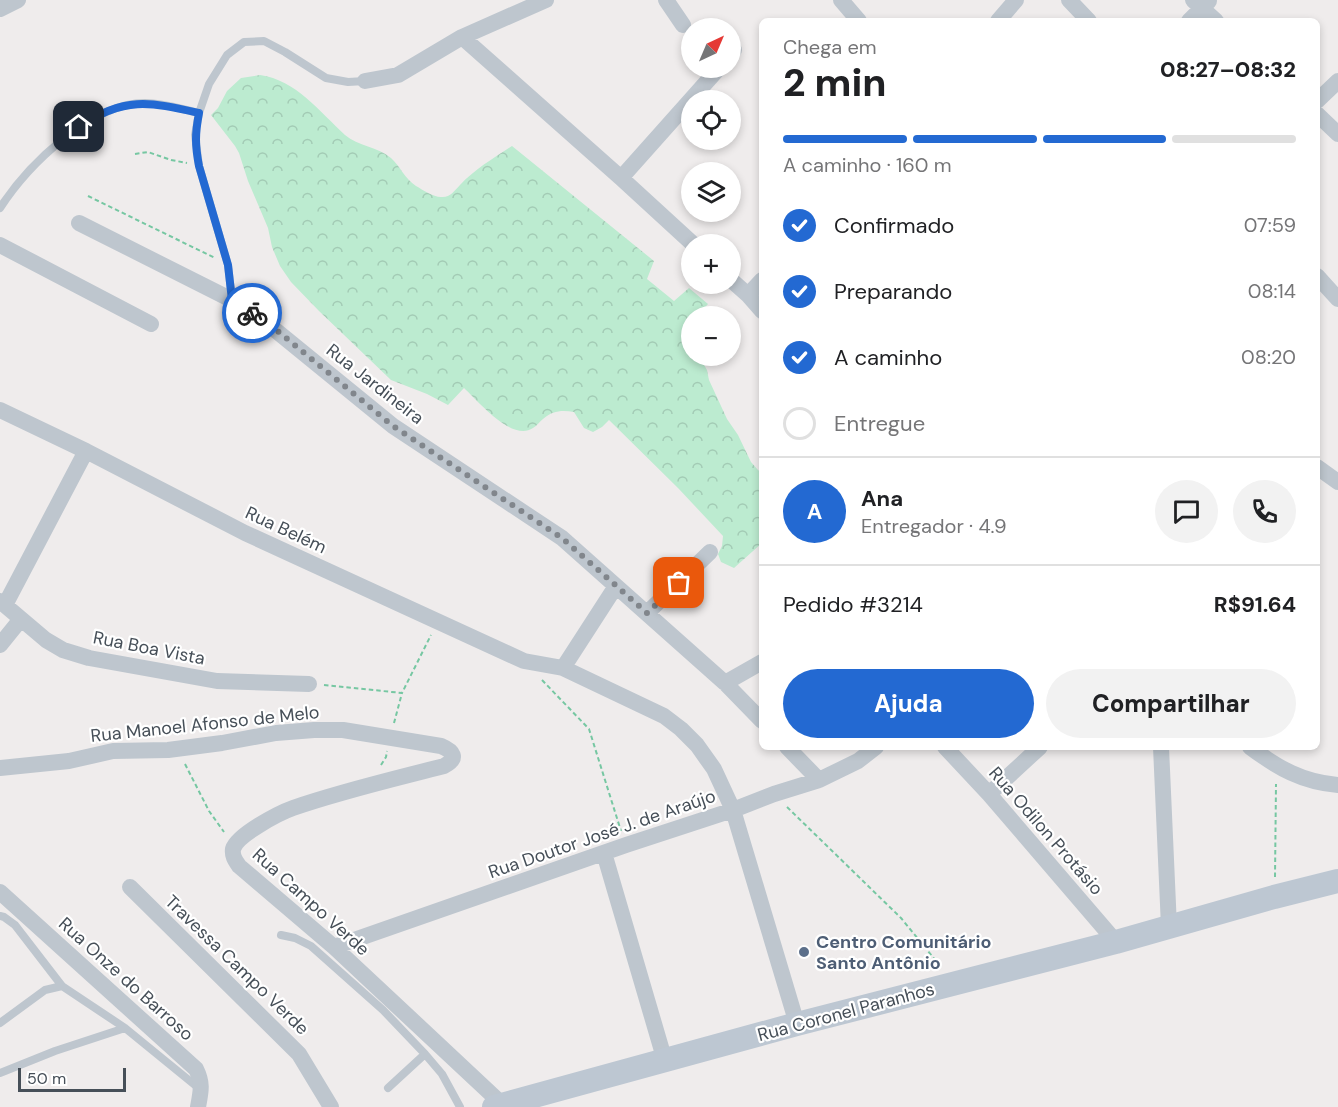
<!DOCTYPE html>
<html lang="pt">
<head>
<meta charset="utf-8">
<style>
	body { margin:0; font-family:"DM Sans",sans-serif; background:#f2f2f2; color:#202124; height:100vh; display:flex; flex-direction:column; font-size:22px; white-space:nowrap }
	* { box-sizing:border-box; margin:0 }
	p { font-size:20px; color:#757577 }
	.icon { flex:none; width:33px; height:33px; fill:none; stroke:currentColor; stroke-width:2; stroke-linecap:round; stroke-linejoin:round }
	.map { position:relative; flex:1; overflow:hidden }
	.panel { position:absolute; left:759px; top:18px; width:561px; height:732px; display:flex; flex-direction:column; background:#fff; border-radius:9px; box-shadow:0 3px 9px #0003 }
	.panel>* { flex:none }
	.needle { width:39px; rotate:44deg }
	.controls { position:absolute; left:681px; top:18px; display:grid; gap:12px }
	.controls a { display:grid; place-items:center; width:60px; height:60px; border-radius:50%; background:#fff; box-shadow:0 3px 9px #0003; font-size:30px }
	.scale { position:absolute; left:18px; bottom:15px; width:108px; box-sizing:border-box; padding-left:6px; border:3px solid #464f58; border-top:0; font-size:16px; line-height:21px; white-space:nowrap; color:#464f58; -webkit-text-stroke:4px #fff; paint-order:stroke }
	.pin { position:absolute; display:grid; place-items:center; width:51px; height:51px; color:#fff; margin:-26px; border-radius:12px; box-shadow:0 3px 9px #0006 }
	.courier { position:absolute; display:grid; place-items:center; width:60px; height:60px; margin:-30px; border:4px solid #2369d2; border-radius:50%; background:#fff; color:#222; box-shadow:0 2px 8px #0007 }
	.summary em { font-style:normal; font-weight:800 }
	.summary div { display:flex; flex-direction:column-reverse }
	.summary { display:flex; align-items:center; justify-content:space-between; height:102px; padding:0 24px }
	h1 { font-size:39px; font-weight:800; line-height:45px }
	.bar { display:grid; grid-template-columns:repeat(4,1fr); gap:9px 6px; align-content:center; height:72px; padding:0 24px }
	.bar i { height:8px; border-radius:4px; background:#e0e0e0 }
	.bar .on { background:#2369d2 }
	.bar p { grid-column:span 4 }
	.line { display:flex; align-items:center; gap:15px; padding:0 24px; border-top:2px solid #e0e0e0 }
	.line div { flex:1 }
	.round { display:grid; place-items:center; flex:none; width:63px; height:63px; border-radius:32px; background:#f2f2f2 }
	ol { padding:0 24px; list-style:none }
	li { display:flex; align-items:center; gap:18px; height:66px }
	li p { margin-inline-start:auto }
	li .icon { padding:6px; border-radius:50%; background:#2369d2; color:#fff; stroke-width:4 }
	li:last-child { color:#757577 }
	li i { width:33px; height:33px; border:3px solid #e0e0e0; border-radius:50% }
	.action { display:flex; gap:12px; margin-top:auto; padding:12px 24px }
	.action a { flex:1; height:69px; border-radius:36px; background:#2369d2; color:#fff; font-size:24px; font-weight:800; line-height:69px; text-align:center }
	.action a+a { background:#f2f2f2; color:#202124 }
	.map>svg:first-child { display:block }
	.forest { fill:url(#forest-crowns) }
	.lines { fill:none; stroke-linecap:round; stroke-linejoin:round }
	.path { stroke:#76c7a2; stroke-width:2; stroke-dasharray:4.5 3; stroke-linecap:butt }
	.lane { stroke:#bec6ce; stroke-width:8 }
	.street { stroke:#bec6ce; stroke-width:16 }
	.secondary { stroke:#bdc7d2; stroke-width:24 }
	.done { stroke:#81868c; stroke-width:6; stroke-dasharray:0 10.8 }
	.route { stroke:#2369d2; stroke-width:8 }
	.service-dot { fill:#5c6f8a; stroke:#fff; stroke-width:2 }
	.labels { text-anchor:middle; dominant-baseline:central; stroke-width:4.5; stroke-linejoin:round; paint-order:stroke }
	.street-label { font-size:18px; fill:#464f58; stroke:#fff }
	.service-label { font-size:18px; font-weight:bold; fill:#4e5e75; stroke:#fff; text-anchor:start }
</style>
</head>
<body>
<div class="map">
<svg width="1338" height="1107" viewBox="0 0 1338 1107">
	<defs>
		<pattern id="forest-crowns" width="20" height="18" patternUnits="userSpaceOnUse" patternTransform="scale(1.5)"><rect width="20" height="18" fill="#bcebd0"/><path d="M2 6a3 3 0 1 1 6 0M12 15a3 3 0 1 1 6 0" fill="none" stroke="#a3cbb5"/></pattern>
	</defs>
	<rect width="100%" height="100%" fill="#efecec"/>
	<path class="forest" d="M260 75C296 80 320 112 345 135 358 146 378 147 391 158 400 166 405 179 416 186 423 190 433 197 441 197 450 198 454 191 460 185 475 169 494 158 512 146L654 261 647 279 674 301 689 288 708 304 697 316H692L691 322 687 327 691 342 692 356H699L707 370 709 380 727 419 738 435 751 462 758 470 762 473V543L734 568 721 562 718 554 722 546 723 536 678 488 609 420 602 427 593 432 584 428 574 412C563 410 553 410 543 419 540 421 537 426 533 428 512 442 479 402 464 388L448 405 427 394 391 380 319 311 291 282 280 266 272 247 268 228 248 181 239 153 235 146 211 115 218 108 227 91 241 78Z"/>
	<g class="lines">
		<path class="path" d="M135 154 148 152 171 160 187 163
			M88 196 215 258
			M542 680 589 729 621 831
			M324 685 402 693 431 635
			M394 723 402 693
			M185 764 209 811 224 832
			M381 765 386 757 387 751
			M787 807 901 918 941 967
			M1275 877 1276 784"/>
		<path class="lane" d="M0 208C28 165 91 103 145 103 163 103 181 109 199 113
			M232 300 228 265 199 166 195 135 199 113 209 84 227 55 244 42 264 41 285 52 326 78 348 82 365 81
			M0 916 4 917 15 925 62 986 125 1028 201 1090
			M281 935 295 938 311 946 383 1010 425 1054 442 1074 460 1107
			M0 1023 45 990 62 986
			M0 1073 55 1051 125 1028
			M388 1088 425 1054"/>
		<path class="street" d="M666 0 683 25
			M841 0 859 21
			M1069 0 1089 21
			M1193 0 1216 21
			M0 9 18 0
			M998 21 1016 0
			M1189 21 1209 1
			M462 37 621 178 693 244
			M730 54 734 50
			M365 81 398 75 462 37 546 0
			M1317 101 1338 81
			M1317 114 1338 134
			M621 178 719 68
			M79 223 232 300 274 329 393 426 562 538 725 683 762 721
			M0 245 151 324
			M1317 276 1338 299
			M730 279 748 295 762 311
			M748 295 762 280
			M0 410 86 451 245 533 524 661 563 668 664 716 681 729 697 745 714 769 733 810 797 1024
			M1317 467 1338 482
			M0 601 46 640 63 650 89 658 217 681 309 684
			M5 605 86 451
			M647 613 710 552
			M0 645 21 619
			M563 668 616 586
			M725 683 762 662
			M787 747 819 780
			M945 747 989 794 1116 942
			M1161 747 1169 927
			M1250 747C1278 768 1302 782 1338 785
			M0 768 69 761 113 751 168 750 222 743 276 733 314 730H343L441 746C453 751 459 758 444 766 394 779 342 791 293 808 279 813 237 835 233 849 232 856 235 860 239 866L334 947 503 1105
			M989 794 1040 747
			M604 853 665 1061
			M130 887 299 1054 331 1107
			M0 892 196 1069C203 1083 201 1091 198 1107
			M334 947 626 845 733 810 774 794 819 780 858 761 876 747"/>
		<path class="secondary" d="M494 1107 797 1024 1116 942 1274 897 1338 881"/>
	</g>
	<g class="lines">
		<path class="done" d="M252 313 274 328 393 426 562 538 647 613 679 583"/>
		<path class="route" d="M79 127C124 96 150 102 199 113 195 134 195 145 199 166L228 265 232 300 252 313"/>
	</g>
	<circle class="service-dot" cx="804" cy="952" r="6"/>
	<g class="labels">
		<g class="street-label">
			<text transform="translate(375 384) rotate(38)">Rua Jardineira</text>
			<text transform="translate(286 530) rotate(25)">Rua Belém</text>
			<text transform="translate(149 648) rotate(11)">Rua Boa Vista</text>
			<text transform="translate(205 724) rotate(-6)">Rua Manoel Afonso de Melo</text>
			<text transform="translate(1046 831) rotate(49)">Rua Odilon Protásio</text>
			<text transform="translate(602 834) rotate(-19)">Rua Doutor José J. de Araújo</text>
			<text transform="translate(311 902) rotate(42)">Rua Campo Verde</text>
			<text transform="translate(237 965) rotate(44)">Travessa Campo Verde</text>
			<text transform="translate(126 979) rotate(42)">Rua Onze do Barroso</text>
			<text transform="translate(846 1012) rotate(-15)">Rua Coronel Paranhos</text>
		</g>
		<g class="service-label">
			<text x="816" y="942">Centro Comunitário<tspan x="816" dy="21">Santo Antônio</tspan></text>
		</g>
	</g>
</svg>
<div class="controls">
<a><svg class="needle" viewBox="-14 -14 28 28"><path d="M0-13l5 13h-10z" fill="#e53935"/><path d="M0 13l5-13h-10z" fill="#757577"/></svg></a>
<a><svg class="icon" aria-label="locate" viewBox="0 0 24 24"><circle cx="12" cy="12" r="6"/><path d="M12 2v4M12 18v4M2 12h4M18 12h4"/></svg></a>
<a><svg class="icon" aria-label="layers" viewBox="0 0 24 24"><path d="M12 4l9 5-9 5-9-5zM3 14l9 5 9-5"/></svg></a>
<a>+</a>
<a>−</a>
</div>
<div class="scale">50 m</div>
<div class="pin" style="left:679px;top:583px;background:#ea580c"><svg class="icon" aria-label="bag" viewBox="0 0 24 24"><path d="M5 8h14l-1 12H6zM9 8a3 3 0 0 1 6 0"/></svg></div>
<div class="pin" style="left:79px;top:127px;background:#1f2937"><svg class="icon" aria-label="home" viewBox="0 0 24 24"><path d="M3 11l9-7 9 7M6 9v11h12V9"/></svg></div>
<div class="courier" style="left:252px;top:313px"><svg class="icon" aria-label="bike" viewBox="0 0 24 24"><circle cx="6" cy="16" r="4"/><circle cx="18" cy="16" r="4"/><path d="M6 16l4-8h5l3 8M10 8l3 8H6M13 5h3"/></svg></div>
<section class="panel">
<div class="summary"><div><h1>2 min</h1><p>Chega em</p></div><em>08:27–08:32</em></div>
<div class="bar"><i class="on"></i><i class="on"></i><i class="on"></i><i></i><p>A caminho · 160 m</p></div>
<ol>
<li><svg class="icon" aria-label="check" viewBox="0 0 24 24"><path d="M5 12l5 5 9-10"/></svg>Confirmado<p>07:59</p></li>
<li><svg class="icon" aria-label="check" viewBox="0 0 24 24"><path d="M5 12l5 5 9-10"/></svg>Preparando<p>08:14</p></li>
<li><svg class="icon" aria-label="check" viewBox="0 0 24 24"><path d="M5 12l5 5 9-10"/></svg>A caminho<p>08:20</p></li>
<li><i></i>Entregue</li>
</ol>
<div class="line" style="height:108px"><b class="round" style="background:#2369d2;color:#fff">A</b><div><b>Ana</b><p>Entregador · 4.9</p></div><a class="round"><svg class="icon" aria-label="chat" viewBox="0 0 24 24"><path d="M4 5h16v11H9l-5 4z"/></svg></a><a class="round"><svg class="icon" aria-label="phone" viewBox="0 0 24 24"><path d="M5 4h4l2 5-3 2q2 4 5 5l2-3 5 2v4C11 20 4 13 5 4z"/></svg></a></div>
<div class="line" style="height:78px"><div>Pedido #3214</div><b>R$91.64</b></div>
<div class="action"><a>Ajuda</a><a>Compartilhar</a></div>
</section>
</div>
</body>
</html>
